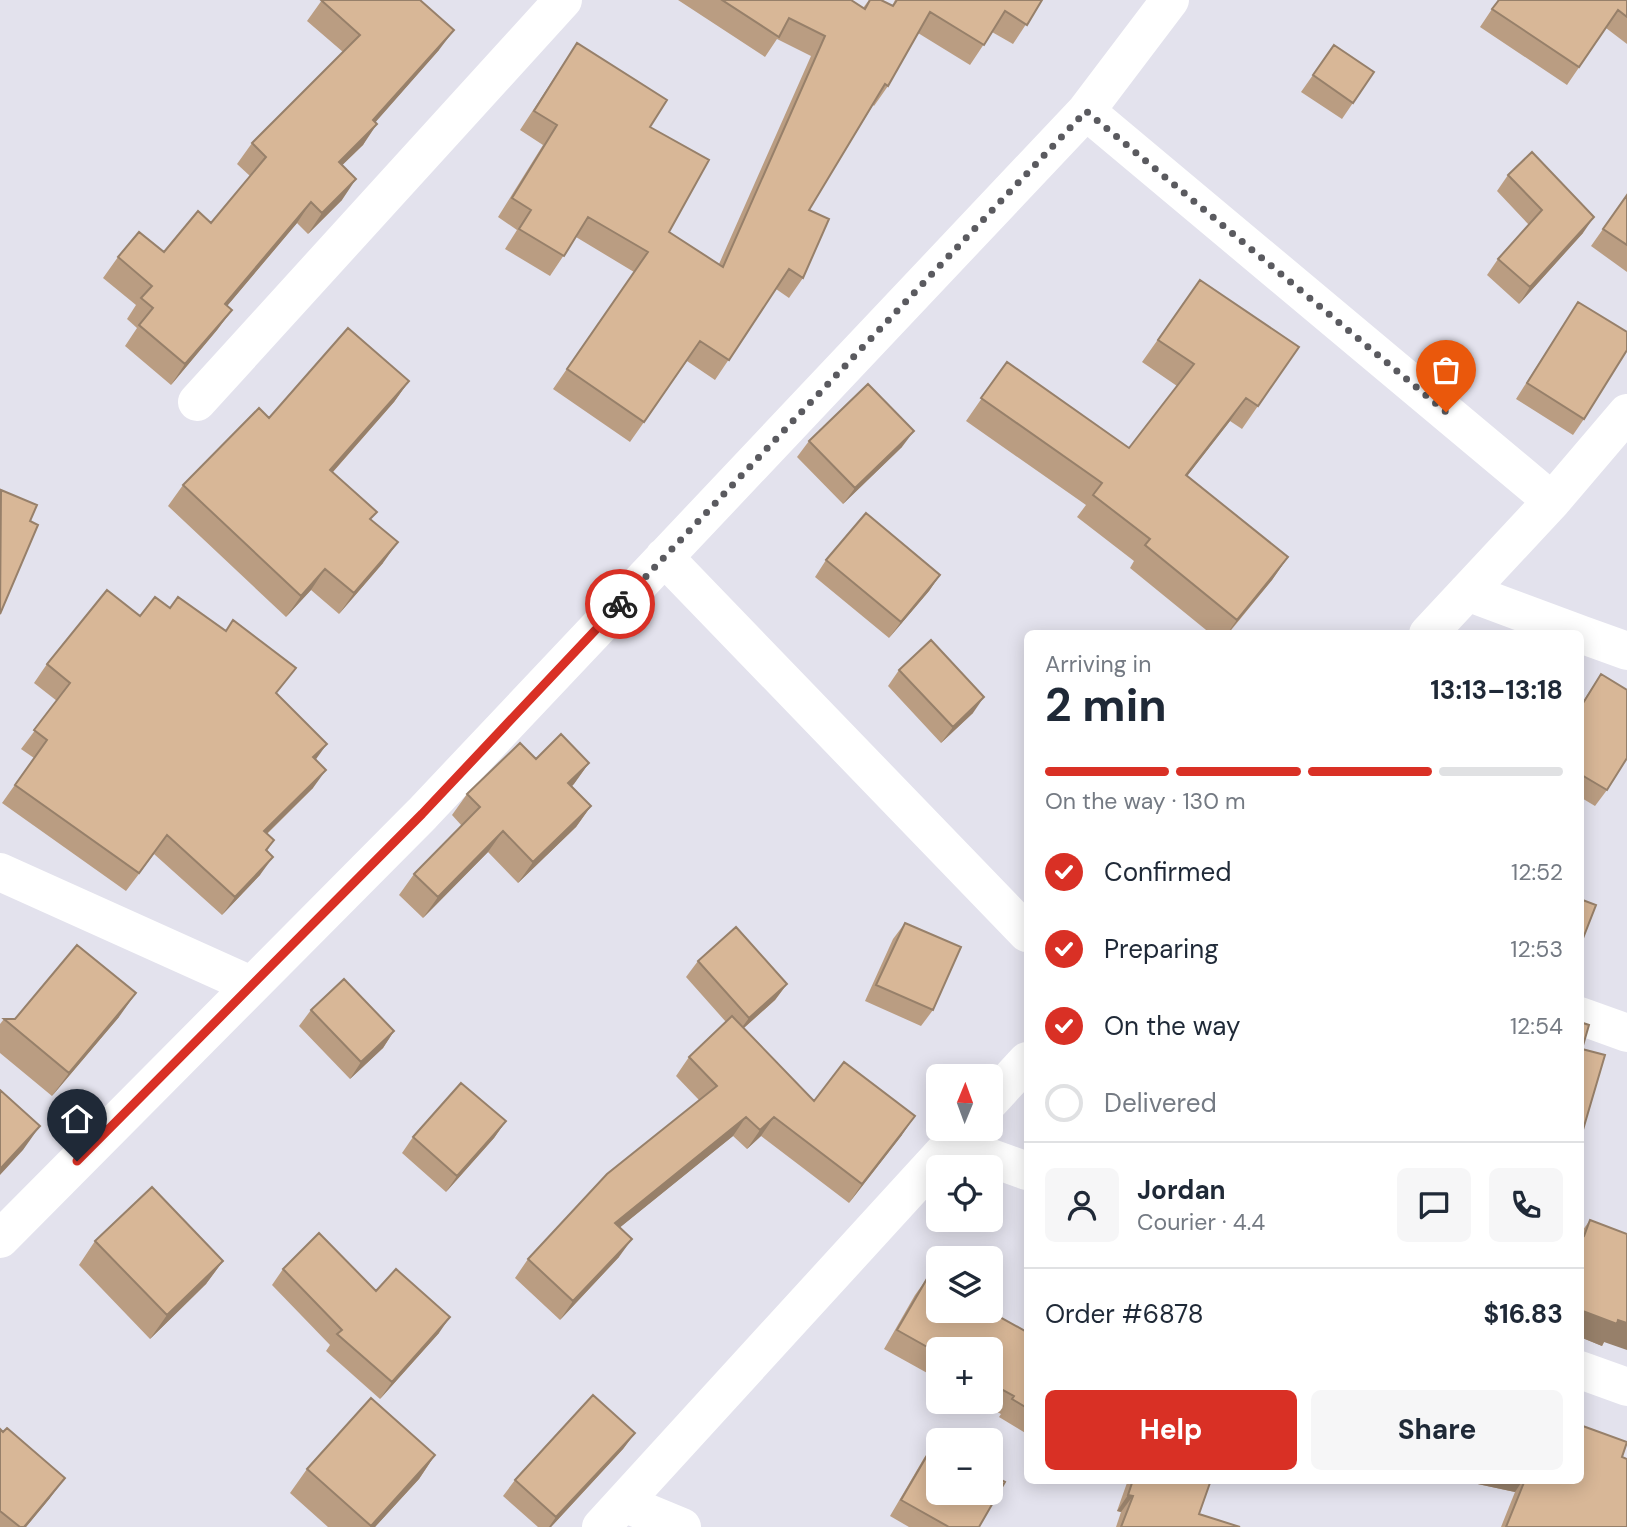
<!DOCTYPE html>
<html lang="en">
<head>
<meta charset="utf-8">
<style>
	body { margin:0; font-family:"DM Sans",sans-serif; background:#f6f6f7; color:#1f2937; height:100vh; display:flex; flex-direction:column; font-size:26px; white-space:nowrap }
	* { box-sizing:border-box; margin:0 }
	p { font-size:23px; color:#747a83 }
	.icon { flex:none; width:38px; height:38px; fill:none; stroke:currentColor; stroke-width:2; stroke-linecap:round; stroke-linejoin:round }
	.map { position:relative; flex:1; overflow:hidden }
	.drawer { position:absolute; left:1024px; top:630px; width:560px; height:854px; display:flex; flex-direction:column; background:#fff; border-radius:10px; box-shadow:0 4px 18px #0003 }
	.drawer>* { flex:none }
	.needle { width:46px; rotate:1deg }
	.buttons { position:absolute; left:926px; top:1064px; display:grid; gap:14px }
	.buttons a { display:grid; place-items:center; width:77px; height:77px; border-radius:10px; background:#fff; box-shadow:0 4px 18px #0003; font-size:35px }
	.pin { position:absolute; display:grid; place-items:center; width:60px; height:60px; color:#fff; margin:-72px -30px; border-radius:50% 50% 50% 0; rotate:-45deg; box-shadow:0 0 7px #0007 }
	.pin .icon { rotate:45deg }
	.courier { position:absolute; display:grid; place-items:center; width:70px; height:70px; margin:-35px; border:5px solid #d93025; border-radius:50%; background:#fff; color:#222; box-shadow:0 2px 9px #0007 }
	.headline em { font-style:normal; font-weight:700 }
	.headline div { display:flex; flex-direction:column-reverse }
	.headline { display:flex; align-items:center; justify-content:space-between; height:119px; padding:0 21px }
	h1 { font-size:46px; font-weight:700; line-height:52px }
	.bar { display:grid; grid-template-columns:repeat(4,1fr); gap:10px 7px; align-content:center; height:84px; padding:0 21px }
	.bar i { height:9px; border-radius:5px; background:#e0e1e3 }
	.bar .on { background:#d93025 }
	.bar p { grid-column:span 4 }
	.line { display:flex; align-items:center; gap:18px; padding:0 21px; border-top:2px solid #e0e1e3 }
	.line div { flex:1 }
	.round { display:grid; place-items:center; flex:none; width:74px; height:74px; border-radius:10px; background:#f6f6f7 }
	ol { padding:0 21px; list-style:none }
	li { display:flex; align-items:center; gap:21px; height:77px }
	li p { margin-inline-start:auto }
	li .icon { padding:7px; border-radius:50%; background:#d93025; color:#fff; stroke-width:4 }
	li:last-child { color:#747a83 }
	li i { width:38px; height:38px; border:4px solid #e0e1e3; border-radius:50% }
	.cta { display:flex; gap:14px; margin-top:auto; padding:14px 21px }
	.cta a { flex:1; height:80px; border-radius:10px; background:#d93025; color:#fff; font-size:28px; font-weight:700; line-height:80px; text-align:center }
	.cta a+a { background:#f6f6f7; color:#1f2937 }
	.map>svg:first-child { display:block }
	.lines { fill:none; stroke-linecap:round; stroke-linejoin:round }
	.minor { stroke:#fff; stroke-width:38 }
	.wall { fill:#ba9d82 }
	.shaded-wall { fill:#97806a }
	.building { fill:#d8b797; stroke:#97806a; stroke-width:2 }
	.done { stroke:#5a5a5f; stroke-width:7; stroke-dasharray:0 12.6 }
	.route { stroke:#d93025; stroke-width:9 }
</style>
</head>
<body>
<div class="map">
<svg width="1627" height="1527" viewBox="0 0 1627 1527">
	<rect width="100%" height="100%" fill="#e3e2ed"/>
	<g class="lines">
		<path class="minor" d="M1086 111 1552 501
			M197 402 563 0
			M664 557 1027 933
			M1467 592 1580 634
			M1428 634 1552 501 1627 413
			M1580 634 1627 651
			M0 872 251 985
			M1580 1016 1627 1033
			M990 1101 1027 1061
			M952 1144 1027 1171
			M0 1239 422 814 1086 111 1170 0
			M1580 1370 1627 1387
			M624 1503 682 1527
			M601 1527 965 1129"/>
	</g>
	<path class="wall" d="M322 0 439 50 375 122 363 145 342 165V200L308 234 297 223 227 306 232 310 217 330 171 385 125 346 137 328 127 319 136 305 103 278 118 257 164 252 211 223 250 176 237 164 252 143 343 52 307 21Z
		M678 0H851L863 8 869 0H881L892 6 895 0H1042L1013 44 992 32 970 65 918 33 888 86 874 106 873 105 809 210 803 278 789 298 776 289 715 380 687 361 630 442 553 389 634 272 576 237 550 276 505 249 517 230 498 217 543 145 520 130 577 43 650 127 669 232 719 264 811 56 777 39 765 57Z
		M1498 0H1627V44L1606 28 1567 85 1480 27Z
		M1334 45 1374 72 1342 119 1301 92Z
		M1508 175 1583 233 1519 304 1487 275 1498 259 1529 225 1497 191Z
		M1627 195V272L1591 246Z
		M1200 280 1299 347 1242 429 1230 421 1187 476 1288 557 1272 580 1228 634H1211L1130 568 1134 561 1077 517 1086 505 966 421 1007 362 1129 448 1177 386 1142 362Z
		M1578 302 1584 419 1573 435 1516 399Z
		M409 381 394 402 333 472 371 520 383 563 339 614 311 590 286 617 168 506 183 485 269 418Z
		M809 441 902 447 843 504 797 457Z
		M826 560 940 575 929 591 889 638 815 577Z
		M140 616 277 694 316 759 313 788 267 834 274 840 267 851 260 875 222 915 154 854 126 891 2 803 34 758 21 749 57 701 34 683 47 664Z
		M899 670 973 713 941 743 888 686Z
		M1601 674 1607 790 1595 806 1580 797V706Z
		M536 759 589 763 572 786 591 806 576 827 518 883 488 852 423 918 399 895 414 874 462 826 452 815 467 794Z
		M905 923 933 1010 921 1026 865 1001 893 939Z
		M698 961 787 984 775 1000 744 1028 814 1101 902 1135 849 1203 761 1136 747 1149 733 1136 620 1227 619 1257 560 1320 515 1278 528 1259 699 1100 676 1076 689 1057 726 1022 686 977Z
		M311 1010 394 1031 383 1048 350 1079 299 1026Z
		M119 1017 52 1096 0 1053V1024L4 1019Z
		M506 1121 494 1138 446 1192 402 1153 413 1137Z
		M1590 1220 1604 1342 1602 1346 1580 1337V1234Z
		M95 1241 223 1261 206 1284 150 1339 79 1265Z
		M283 1269 376 1291 439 1333 380 1399 326 1351 330 1345 272 1285Z
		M928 1277 1027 1332V1434L999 1417 1001 1414 978 1402H990V1349H938V1379L884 1349 915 1295Z
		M0 1429 50 1498 26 1527H0Z
		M635 1433 623 1449 551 1527H538L503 1496 515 1480Z
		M935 1442 979 1527H909L890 1516 924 1458Z
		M435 1455 419 1479 375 1527H328L290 1493 307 1469Z
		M1622 1457 1627 1527H1501L1515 1492 1459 1480H1580Z
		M1128 1480H1211L1199 1514 1240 1527H1116L1121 1512 1117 1511Z"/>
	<path class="shaded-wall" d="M454 30 439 50 359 141 373 120Z
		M377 124 363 145 325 182 339 162Z
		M356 179 342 200 308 234 322 213Z
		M311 202 297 223 211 325 225 304Z
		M1594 217 1583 233 1519 304 1530 287Z
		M232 310 217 330 171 385 185 364Z
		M409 381 394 402 316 491 330 470Z
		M1246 398 1230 421 1170 498 1186 475Z
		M914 431 902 447 843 504 855 488Z
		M398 542 383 563 339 614 354 593Z
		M1288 557 1272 580 1227 634 1237 620Z
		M325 569 311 590 286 617 301 596Z
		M940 575 929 591 889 638 901 622Z
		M984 697 973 713 941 743 953 727Z
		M327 744 314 762 313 757Z
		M589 763 574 784 554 804 568 783Z
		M326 770 313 788 251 849 264 831Z
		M591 806 576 827 518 883 533 862Z
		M503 831 488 852 423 918 438 897Z
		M273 857 260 875 222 915 235 897Z
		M787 984 775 1000 737 1034 749 1018Z
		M136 993 119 1017 52 1096 69 1073Z
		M394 1031 383 1048 350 1079 361 1062Z
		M915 1116 902 1135 849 1203 862 1184Z
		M746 1117 733 1136 602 1242 615 1223Z
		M774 1117 761 1136 747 1149 760 1130Z
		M506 1121 494 1138 446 1192 457 1176Z
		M40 1126 23 1150 0 1175V1169Z
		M632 1239 619 1257 560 1320 573 1301Z
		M223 1261 206 1284 150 1339 167 1315Z
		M1580 1310 1618 1320 1627 1323V1350L1604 1342 1602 1346 1580 1337Z
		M450 1317 439 1333 380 1399 392 1382Z
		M635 1433 623 1449 551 1527H549L556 1517Z
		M435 1455 419 1479 375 1527H370Z
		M65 1478 50 1498 26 1527H24Z
		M1459 1480H1523L1515 1492Z
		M1128 1495 1133 1496 1121 1512 1117 1511Z"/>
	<path class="building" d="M321 0H420L454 30 373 120 377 124 339 162 356 179 322 213 311 202 225 304 232 310 185 364 139 325 153 308 141 298 152 286 118 257 139 232 164 252 198 211 211 223 266 157 252 143 360 35Z
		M722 0H851L865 9 870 0H881L893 6 897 0H1042L1027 25 1005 11 984 45 930 12 888 86 885 84 809 210 829 219 803 278 789 269 729 360 700 341 644 422 567 369 648 252 588 217 564 256 519 229 531 210 512 198 557 125 534 111 577 43 667 100 650 127 709 160 669 232 723 267 825 36 789 18 779 37Z
		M1499 0H1627V17L1618 10 1579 67 1492 9Z
		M1334 45 1374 72 1353 103 1313 75Z
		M1532 152 1594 217 1530 287 1498 259 1542 210 1508 175Z
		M1627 195V245L1603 229Z
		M1200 280 1299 347 1258 406 1246 398 1186 475 1288 557 1237 620 1145 545 1150 539 1093 495 1102 483 981 398 1007 362 1129 448 1194 364 1158 340Z
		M1578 302 1627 332V350L1584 419 1527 383Z
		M348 328 409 381 330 470 377 512 370 519 398 542 354 593 325 569 301 596 183 485 259 408 269 418Z
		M868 384 914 431 855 488 809 441Z
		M1 490 37 505 30 521 38 525 0 614Z
		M866 513 940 575 901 622 826 560Z
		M107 590 140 616 155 597 170 608 178 597 226 631 233 620 296 668 276 693 327 744 313 757 326 770 264 831 274 840 266 850 273 857 235 897 167 835 139 873 15 785 47 740 34 730 70 683 47 664Z
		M931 640 984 697 953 727 899 670Z
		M1601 674 1627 690V758L1607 790 1580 774V708Z
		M561 734 589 763 568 783 591 806 533 862 503 831 438 897 414 874 480 807 467 794 520 743 536 759Z
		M1580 899 1596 905 1580 946Z
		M905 923 961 947 933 1010 876 985Z
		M736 927 787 984 749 1018 698 961Z
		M77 945 136 993 69 1073 4 1019H15Z
		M344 979 394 1031 361 1062 311 1010Z
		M732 1016 814 1101 844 1062 915 1116 862 1184 774 1117 760 1130 746 1117 615 1223 632 1239 573 1301 528 1259 607 1174 717 1086 689 1057Z
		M1580 1022 1589 1025 1582 1049 1605 1055 1580 1140Z
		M461 1083 506 1121 457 1176 413 1137Z
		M0 1090 40 1126 0 1169Z
		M152 1187 223 1261 167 1315 95 1241Z
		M1590 1220 1627 1234V1323L1618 1320 1617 1324 1580 1310V1235L1584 1236Z
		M319 1233 376 1291 396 1269 450 1317 392 1382 337 1334 342 1330 283 1269Z
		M928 1277 938 1283V1311H989L1027 1332V1408L1012 1399 1014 1396 990 1383V1349H938V1353L897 1330Z
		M593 1395 635 1433 556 1517 515 1480Z
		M371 1398 435 1455 371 1526 307 1469Z
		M1580 1425 1627 1442 1622 1457 1627 1459V1527H1506L1525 1480H1580Z
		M7 1428 65 1478 24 1527H20L0 1511V1429L3 1432Z
		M935 1442 938 1444V1493H990V1474L1005 1482 979 1527H949L901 1500Z
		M1133 1480H1211L1199 1514 1240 1527H1121L1133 1496 1128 1495Z"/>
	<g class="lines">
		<path class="done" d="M620 604 1086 111 1446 412"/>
		<path class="route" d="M77 1161 422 814 620 604"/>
	</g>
</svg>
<div class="buttons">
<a><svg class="needle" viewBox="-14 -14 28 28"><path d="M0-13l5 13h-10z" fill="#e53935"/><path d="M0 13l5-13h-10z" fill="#747a83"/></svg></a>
<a><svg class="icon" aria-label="locate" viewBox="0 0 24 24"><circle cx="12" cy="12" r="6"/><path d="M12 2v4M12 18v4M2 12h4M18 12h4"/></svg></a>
<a><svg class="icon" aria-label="layers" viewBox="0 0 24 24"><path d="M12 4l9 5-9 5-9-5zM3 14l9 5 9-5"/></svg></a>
<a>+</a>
<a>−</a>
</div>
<div class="pin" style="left:1446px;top:412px;background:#ea580c"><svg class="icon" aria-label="bag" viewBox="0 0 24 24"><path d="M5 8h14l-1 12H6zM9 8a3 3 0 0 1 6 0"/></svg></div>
<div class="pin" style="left:77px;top:1161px;background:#1f2937"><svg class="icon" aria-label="home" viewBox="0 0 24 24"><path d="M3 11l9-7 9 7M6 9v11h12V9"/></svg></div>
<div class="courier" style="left:620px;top:604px"><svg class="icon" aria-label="bike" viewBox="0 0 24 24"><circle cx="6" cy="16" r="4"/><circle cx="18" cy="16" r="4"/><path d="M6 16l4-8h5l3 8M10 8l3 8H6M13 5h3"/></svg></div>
<section class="drawer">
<div class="headline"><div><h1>2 min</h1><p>Arriving in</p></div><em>13:13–13:18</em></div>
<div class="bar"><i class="on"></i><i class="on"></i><i class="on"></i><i></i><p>On the way · 130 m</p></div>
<ol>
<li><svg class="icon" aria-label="check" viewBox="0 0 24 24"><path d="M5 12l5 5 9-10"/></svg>Confirmed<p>12:52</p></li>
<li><svg class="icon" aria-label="check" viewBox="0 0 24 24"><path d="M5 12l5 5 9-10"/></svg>Preparing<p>12:53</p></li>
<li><svg class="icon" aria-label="check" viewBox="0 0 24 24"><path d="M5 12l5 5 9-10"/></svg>On the way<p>12:54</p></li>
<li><i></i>Delivered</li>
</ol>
<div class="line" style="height:126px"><a class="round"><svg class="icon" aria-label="person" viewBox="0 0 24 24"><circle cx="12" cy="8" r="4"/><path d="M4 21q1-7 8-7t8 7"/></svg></a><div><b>Jordan</b><p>Courier · 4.4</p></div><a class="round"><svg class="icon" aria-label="chat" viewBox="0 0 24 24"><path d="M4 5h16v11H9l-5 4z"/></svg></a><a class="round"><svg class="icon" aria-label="phone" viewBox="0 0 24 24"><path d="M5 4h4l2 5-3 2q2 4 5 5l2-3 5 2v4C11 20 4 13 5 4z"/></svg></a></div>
<div class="line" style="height:91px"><div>Order #6878</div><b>$16.83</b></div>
<div class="cta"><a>Help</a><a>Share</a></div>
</section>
</div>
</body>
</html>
